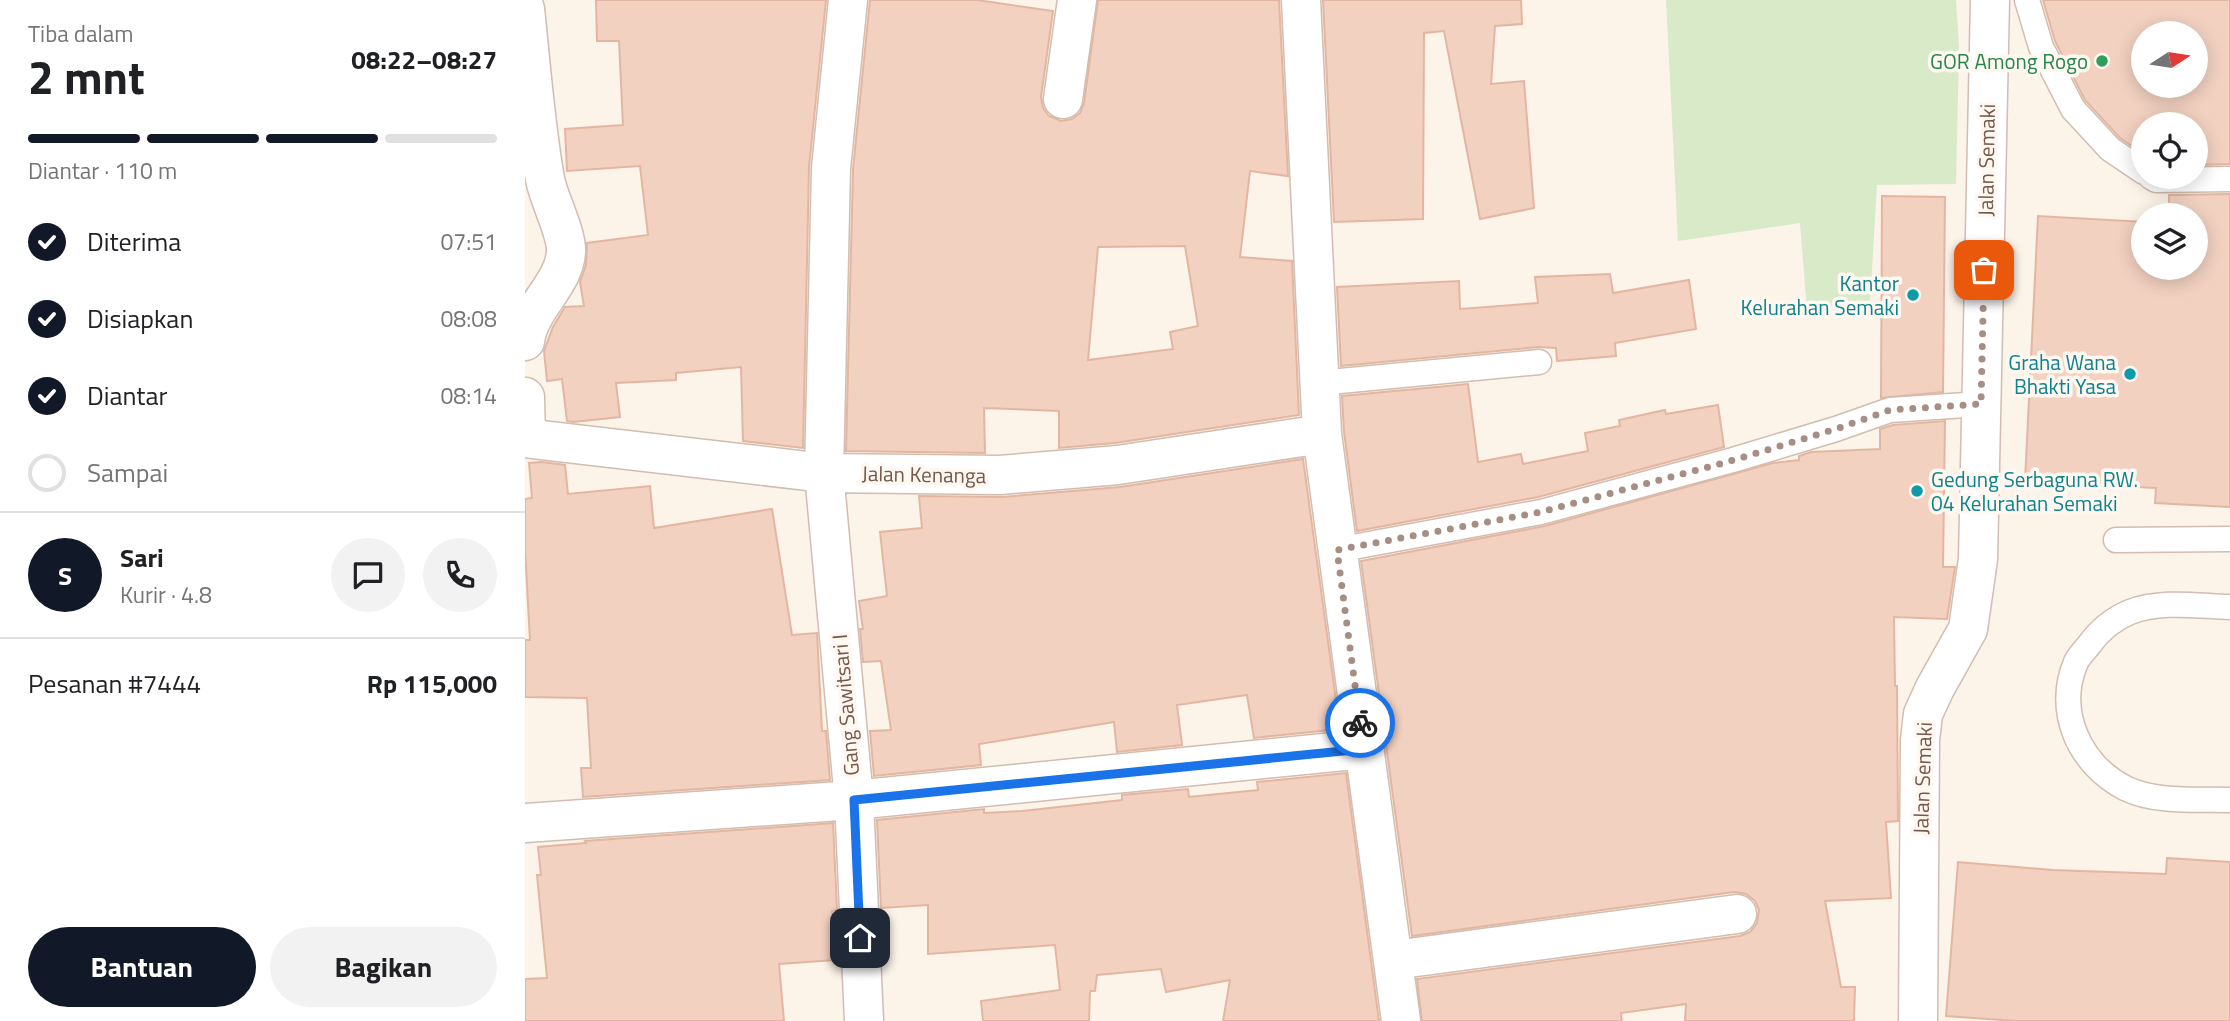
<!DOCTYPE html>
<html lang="id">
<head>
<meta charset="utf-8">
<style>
	body { margin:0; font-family:"Titillium Web",sans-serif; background:#f2f2f2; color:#202124; height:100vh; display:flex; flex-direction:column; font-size:26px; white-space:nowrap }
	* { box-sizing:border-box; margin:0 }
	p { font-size:23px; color:#757577 }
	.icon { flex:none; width:38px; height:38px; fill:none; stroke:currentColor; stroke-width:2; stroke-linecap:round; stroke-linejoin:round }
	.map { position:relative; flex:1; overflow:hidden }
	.side { display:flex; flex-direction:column; background:#fff; width:525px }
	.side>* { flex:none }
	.needle { width:46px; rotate:78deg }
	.fabs { position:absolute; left:1606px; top:21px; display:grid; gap:14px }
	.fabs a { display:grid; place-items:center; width:77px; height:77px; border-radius:50%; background:#fff; box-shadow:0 4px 18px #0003; font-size:35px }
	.pin { position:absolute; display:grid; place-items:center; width:60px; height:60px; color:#fff; margin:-30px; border-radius:14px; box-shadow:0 4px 10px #0006 }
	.courier { position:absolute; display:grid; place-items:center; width:70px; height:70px; margin:-35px; border:5px solid #1a73e8; border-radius:50%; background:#fff; color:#222; box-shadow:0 2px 9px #0007 }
	.head em { font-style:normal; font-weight:700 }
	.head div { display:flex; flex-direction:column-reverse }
	.head { display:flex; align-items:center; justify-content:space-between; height:119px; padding:0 28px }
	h1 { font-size:46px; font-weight:700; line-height:52px }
	.bar { display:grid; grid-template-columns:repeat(4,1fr); gap:10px 7px; align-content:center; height:84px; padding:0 28px }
	.bar i { height:9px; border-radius:5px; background:#e0e0e0 }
	.bar .current { background:#111827 }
	.bar p { grid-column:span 4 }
	.line { display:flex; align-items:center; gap:18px; padding:0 28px; border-top:2px solid #e0e0e0 }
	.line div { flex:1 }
	.round { display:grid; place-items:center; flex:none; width:74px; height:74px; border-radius:37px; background:#f2f2f2 }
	ol { padding:0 28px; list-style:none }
	li { display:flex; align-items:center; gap:21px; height:77px }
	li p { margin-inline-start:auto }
	li .icon { padding:7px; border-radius:50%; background:#111827; color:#fff; stroke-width:4 }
	li:last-child { color:#757577 }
	li i { width:38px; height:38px; border:4px solid #e0e0e0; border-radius:50% }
	.button { display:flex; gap:14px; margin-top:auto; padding:14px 28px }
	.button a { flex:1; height:80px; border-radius:42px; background:#111827; color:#fff; font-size:28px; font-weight:700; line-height:80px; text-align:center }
	.button a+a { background:#f2f2f2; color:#202124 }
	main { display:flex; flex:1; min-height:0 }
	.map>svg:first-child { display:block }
	.green { fill:#d8eac7 }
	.building { fill:#f2d1c1; stroke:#e4b6a1; stroke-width:2; fill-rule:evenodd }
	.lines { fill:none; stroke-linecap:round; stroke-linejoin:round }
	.lane-casing { stroke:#d1bdb1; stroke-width:27 }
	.street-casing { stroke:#d1bdb1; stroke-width:41 }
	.lane { stroke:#fff; stroke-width:24 }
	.street { stroke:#fff; stroke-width:38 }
	.done { stroke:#a68e83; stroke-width:7; stroke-dasharray:0 12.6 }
	.route { stroke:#1a73e8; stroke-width:9 }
	.leisure-dot { fill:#2e9e5b; stroke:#fff8f0; stroke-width:2.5 }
	.culture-dot { fill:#0f9aa8; stroke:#fff8f0; stroke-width:2.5 }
	.labels { text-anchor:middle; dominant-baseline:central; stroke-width:7; stroke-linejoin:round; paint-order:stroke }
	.leisure-label { font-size:21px; fill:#27864d; stroke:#fff8f0; text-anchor:end }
	.street-label { font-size:21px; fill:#77584c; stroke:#fff8f0 }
	.culture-label { font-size:21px; fill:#0d838f; stroke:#fff8f0; text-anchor:end }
</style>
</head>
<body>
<main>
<section class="side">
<div class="head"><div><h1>2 mnt</h1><p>Tiba dalam</p></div><em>08:22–08:27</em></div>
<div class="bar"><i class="current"></i><i class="current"></i><i class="current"></i><i></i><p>Diantar · 110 m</p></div>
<ol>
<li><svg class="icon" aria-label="check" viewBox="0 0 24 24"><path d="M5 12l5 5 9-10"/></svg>Diterima<p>07:51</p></li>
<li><svg class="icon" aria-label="check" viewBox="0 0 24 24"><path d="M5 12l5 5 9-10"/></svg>Disiapkan<p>08:08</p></li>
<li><svg class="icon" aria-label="check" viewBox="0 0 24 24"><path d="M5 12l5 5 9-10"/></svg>Diantar<p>08:14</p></li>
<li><i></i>Sampai</li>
</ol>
<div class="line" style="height:126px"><b class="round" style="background:#111827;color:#fff">S</b><div><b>Sari</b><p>Kurir · 4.8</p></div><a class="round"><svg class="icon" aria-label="chat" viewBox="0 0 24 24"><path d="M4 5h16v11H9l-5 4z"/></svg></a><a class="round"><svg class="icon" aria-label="phone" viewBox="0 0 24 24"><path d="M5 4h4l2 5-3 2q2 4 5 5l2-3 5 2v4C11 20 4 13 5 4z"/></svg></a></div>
<div class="line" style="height:91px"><div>Pesanan #7444</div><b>Rp 115,000</b></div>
<div class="button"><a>Bantuan</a><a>Bagikan</a></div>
</section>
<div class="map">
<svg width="1705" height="1021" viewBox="0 0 1705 1021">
	<rect width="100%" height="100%" fill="#fcf3e9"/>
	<path class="green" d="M1141 0H1431L1434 48 1431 184 1352 185 1345 303 1282 310 1275 223 1153 241Z"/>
	<path class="building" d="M71 0H301L284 167 278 448 218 441 216 367 151 373V380L91 383 95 417 48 422 42 421 37 379 22 381 19 351 28 327 40 307 59 306 55 282 61 265 62 243 123 235 115 166 42 171 40 129 98 125 94 41H72Z
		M345 0H452L528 11 516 97 518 108 524 116 536 121 547 119 555 113 559 103 573 0H754L763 176 725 171 715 257 767 261 774 415 590 443 534 448V411L459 408 460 453 321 451 328 169ZM660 246 673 326 645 332 648 349 563 360 573 247Z
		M798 0H996L997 24 970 26 966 84 999 81 1009 208 955 219 919 31 899 33 898 219 809 222Z
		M1518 0H1705V164L1671 165V124H1619V154L1595 138 1560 100 1530 41ZM1619 33H1671V86H1619Z
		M1705 194V507L1630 503 1631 488 1500 481 1513 216 1619 222V268H1671V215H1644V195Z
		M1357 196 1420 197 1418 392 1356 398Z
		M1085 274 1088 293 1164 280 1171 329 1090 343 1091 356 1032 361 1031 348 1013 347 816 366 812 287 934 281 935 309 1013 303 1010 277Z
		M943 384 953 462 996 454 998 464 1063 451 1060 433 1095 426 1094 420 1140 410 1141 414 1193 405 1199 447 1013 497 832 531 819 432 817 396Z
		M1420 421 1418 567H1430L1422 619 1369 617 1370 686H1372L1373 821 1361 822 1366 898 1300 901 1316 987H1330L1329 1021H1160L1161 1004 1096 1013 1097 1021H897L892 979 1215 936 1225 932 1232 923 1234 910 1230 901 1221 894 1209 892 887 936 836 561 1020 526 1248 463 1274 460V456L1286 452 1355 449V429L1368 425Z
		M778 459 815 729 729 738 722 695 652 705 657 745 592 752 589 722 454 744 456 765 349 776 345 731 366 730 356 661 338 662 335 629H338L334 601 362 596 355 532 397 528 394 496 477 497 595 487Z
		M17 462 40 465 43 494 125 486 129 528 247 509 267 635 292 633 297 731H301L305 780 58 797 56 768H66L62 698 0 697V640H5L0 549V499L7 498 4 463Z
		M821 773 854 1021H698L705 980 641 992 636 969 572 975 570 991H565L564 1021H458L456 1001 535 990 530 945 403 954V905L356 908 352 820 459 809V813L497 811 597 800V795L663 789 664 797 733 790 732 782Z
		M308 823 312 910 307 911 310 960 254 964 259 1021H0V979L22 978 12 875H16L13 847 61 843 60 841Z
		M1642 858 1705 862V1021H1491L1421 1016 1433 862 1528 870 1641 874Z"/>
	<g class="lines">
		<g class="lane-casing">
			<path id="lane" d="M1502 0 1516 47 1548 109 1585 149 1619 172
				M1626 177 1631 180 1705 179
				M794 383 1014 362
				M1591 540 1705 539
				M812 550 1016 512 1208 460 1311 429 1365 410 1456 404
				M1705 607C1672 606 1636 600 1605 612 1588 619 1574 631 1564 645 1560 650 1554 656 1551 662 1530 711 1554 764 1600 788 1630 803 1672 799 1705 800"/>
		</g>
		<g class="street-casing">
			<path id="street" d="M323 0 306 168 299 473 329 800 339 1021
				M776 0 797 434 876 1021
				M0 9C6 65 10 123 20 179 24 200 41 231 41 250 41 283 4 307 0 341
				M538 99 552 0
				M0 397 1 438
				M0 438 299 473 475 475 593 465 797 434
				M0 823 329 800 839 749
				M869 960 1212 914
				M1393 1021 1395 740 1398 714 1410 688 1443 629 1453 559 1465 0"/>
		</g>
		<use href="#lane" class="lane"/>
		<use href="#street" class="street"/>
	</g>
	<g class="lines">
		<path class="done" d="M835 723 812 550 1016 512 1209 460 1311 429 1365 410 1456 404 1459 270"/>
		<path class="route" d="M335 938 329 800 838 749 835 723"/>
	</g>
	<circle class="leisure-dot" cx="1577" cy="61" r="7"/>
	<g class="culture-dot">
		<circle cx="1388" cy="295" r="7"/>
		<circle cx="1605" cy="374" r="7"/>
		<circle cx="1392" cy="491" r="7"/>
	</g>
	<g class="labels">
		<g class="leisure-label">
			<text x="1563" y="61">GOR Among Rogo</text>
		</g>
		<g class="street-label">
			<text transform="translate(1461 160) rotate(-89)">Jalan Semaki</text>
			<text transform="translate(399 474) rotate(1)">Jalan Kenanga</text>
			<text transform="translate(320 705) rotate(-95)">Gang Sawitsari I</text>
			<text transform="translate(1397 778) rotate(-88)">Jalan Semaki</text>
		</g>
		<g class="culture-label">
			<text x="1374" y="283">Kantor<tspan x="1374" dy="24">Kelurahan Semaki</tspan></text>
			<text x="1591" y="362">Graha Wana<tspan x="1591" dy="24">Bhakti Yasa</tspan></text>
			<text x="1406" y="479" text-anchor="start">Gedung Serbaguna RW.<tspan x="1406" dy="24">04 Kelurahan Semaki</tspan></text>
		</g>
	</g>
</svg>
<div class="fabs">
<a><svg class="needle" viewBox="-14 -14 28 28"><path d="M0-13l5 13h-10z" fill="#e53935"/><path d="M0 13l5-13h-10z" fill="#757577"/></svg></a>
<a><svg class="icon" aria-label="locate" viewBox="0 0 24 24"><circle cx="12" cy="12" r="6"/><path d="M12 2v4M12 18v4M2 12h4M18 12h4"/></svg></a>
<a><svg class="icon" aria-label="layers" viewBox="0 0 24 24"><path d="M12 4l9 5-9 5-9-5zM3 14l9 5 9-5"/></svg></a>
</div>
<div class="pin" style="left:1459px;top:270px;background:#ea580c"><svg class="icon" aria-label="bag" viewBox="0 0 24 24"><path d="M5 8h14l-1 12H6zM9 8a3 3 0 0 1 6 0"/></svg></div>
<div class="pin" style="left:335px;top:938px;background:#1f2937"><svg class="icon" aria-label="home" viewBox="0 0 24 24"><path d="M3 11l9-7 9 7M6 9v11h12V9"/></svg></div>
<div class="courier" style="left:835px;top:723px"><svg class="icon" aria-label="bike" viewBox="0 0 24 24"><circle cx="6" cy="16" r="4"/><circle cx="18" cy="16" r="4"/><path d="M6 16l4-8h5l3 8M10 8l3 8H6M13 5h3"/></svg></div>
</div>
</main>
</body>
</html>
